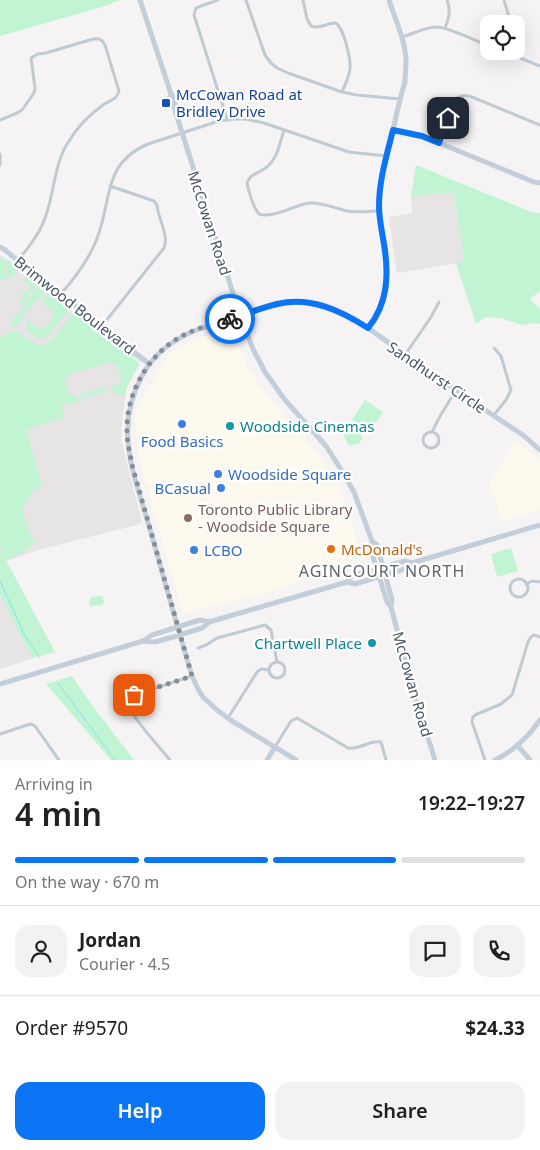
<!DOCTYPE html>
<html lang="en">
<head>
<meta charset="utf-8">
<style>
	body { margin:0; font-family:"Noto Sans",sans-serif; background:#f2f2f2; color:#222; height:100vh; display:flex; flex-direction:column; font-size:19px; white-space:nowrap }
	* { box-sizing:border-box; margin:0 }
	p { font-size:16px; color:#767676 }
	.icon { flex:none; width:28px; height:28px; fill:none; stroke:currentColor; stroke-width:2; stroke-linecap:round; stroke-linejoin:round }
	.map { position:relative; height:760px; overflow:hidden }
	.details { display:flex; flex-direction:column; background:#fff; flex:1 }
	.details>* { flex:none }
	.buttons { position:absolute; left:480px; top:15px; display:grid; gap:10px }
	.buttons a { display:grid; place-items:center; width:45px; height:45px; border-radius:10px; background:#fff; box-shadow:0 5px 20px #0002; font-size:25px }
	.pin { position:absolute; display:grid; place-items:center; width:42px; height:42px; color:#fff; margin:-21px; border-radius:10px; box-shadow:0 2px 8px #0006 }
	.courier { position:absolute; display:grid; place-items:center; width:50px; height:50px; margin:-25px; border:4px solid #0c75f6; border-radius:50%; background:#fff; color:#222; box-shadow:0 1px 6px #0007 }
	.summary em { font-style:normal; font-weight:600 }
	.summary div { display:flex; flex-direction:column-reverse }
	.summary { display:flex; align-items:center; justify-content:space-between; height:85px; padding:0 15px }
	h1 { font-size:32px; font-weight:600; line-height:38px }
	.bar { display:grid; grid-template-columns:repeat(4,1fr); gap:8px 5px; align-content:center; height:60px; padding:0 15px }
	.bar i { height:6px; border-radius:4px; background:#e0e0e0 }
	.bar .selected { background:#0c75f6 }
	.bar p { grid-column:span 4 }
	.line { display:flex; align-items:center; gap:12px; padding:0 15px; border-top:1px solid #e0e0e0 }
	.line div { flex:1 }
	.round { display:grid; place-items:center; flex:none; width:52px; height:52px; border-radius:15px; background:#f2f2f2 }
	.primary-button { display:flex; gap:10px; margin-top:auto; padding:10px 15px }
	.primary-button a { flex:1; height:58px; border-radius:15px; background:#0c75f6; color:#fff; font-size:20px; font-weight:600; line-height:58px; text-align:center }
	.primary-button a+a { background:#f2f2f2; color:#222 }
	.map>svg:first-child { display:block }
	.commercial { fill:#fef9ee }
	.education { fill:#e6e4e5 }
	.green { fill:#c0f4d3 }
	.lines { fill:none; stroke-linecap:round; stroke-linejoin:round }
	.stream { stroke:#89dff4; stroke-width:1 }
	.street { stroke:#c0cad3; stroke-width:3 }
	.secondary { stroke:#c2ceda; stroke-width:5 }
	.done { stroke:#858d95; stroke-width:5; stroke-dasharray:0 9 }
	.route { stroke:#0c75f6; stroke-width:6 }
	.transit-dot { fill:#1a4fb4; stroke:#fff; stroke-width:2 }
	.shop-dot { fill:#3f7fe0; stroke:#fff; stroke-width:2 }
	.culture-dot { fill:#0f9aa8; stroke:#fff; stroke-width:2 }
	.education-dot { fill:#8d6e63; stroke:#fff; stroke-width:2 }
	.food-dot { fill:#e8710a; stroke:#fff; stroke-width:2 }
	.labels { text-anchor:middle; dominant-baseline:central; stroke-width:4.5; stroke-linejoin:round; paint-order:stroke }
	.transit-label { font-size:15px; fill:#164399; stroke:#fff; text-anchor:start }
	.street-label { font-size:15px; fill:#485662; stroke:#fff }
	.culture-label { font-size:15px; fill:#0d838f; stroke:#fff; text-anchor:start }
	.shop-label { font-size:15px; fill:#366cbe; stroke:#fff; text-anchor:start }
	.education-label { font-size:15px; fill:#785e54; stroke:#fff; text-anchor:start }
	.food-label { font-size:15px; fill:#c56008; stroke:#fff; text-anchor:start }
	.neighbourhood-label { font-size:16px; letter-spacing:1px; fill:#5e6368; stroke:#fff }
</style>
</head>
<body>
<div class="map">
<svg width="540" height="760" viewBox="0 0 540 760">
	<rect width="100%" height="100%" fill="#f5f3f3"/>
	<path class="commercial" d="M232 328 248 369 275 405 312 447 336 481 348 509 363 560 260 595 183 613 138 456 135 413 155 377 169 354 194 339Z
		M515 442 525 448 537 458 540 463V510L501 522 490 482Z"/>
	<path class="education" d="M454 192 464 262 397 273 389 217 412 213 411 196Z
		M0 255 140 364 127 387 122 420 121 439 142 522 133 526 38 550 7 561 0 550Z
		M0 594 20 635 33 658 0 669Z"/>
	<path class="green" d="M0 0H120L102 7 0 36Z
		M416 165 534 213H540V291L530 299 540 309V324L533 323 522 325 501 318 485 317 476 324 456 263 464 261 454 192 411 196Z
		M3 257 5 258 6 275 5 279 0 280V260Z
		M7 259 17 267 14 275 9 279 7 277Z
		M28 276 38 284 19 308 22 294 30 289 29 284 24 281 25 278Z
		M40 285 46 290 25 314 20 310Z
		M49 293 70 309 47 336C39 342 33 336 27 330L26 322 28 320 39 329 41 327 44 329 54 316 52 313 53 311 42 302Z
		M76 309 140 360V362L73 310Z
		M18 312 24 317 17 326 13 327 11 324V322Z
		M74 312 139 363 129 382 124 396 113 393 114 390H113L112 386 122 383 117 365 114 366 113 362 67 374 68 378 65 379 69 396 76 395 78 403 69 405 67 402 61 404 64 418 33 427V428L26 430 42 485 40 486 41 488 31 491V495L22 508 28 530 35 542 27 550 6 560 55 652 33 658 20 635 0 594V550L4 554 0 546V338L3 335 5 337 7 333H10V331H16L37 345H43L47 344 53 339Z
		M106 387 107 389V391L83 398 84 401H82L80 391 82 394Z
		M365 400 383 412 370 432 352 420Z
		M352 426C359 429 362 431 362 439L359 443 350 446C343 438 340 430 352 426Z
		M511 548 518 571 497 577 491 554Z
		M97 596H102L104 602 102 605 90 606 89 602 90 598Z
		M72 676 92 705 134 760H111L46 684Z"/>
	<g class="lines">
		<path class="stream" d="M0 581 25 636 40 658
			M57 682 115 760"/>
		<path class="street" d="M218 0 201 6 196 8 194 15 227 119
			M246 0 265 55 271 63 277 68 288 73 342 92 357 95 400 99
			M303 0 307 19 311 26C320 30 327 22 336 23 344 29 351 59 350 69 349 77 345 85 342 92
			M504 0 511 24
			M445 28C449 18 451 11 447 0
			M402 37C413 34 425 27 437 27 448 27 476 41 489 46
			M503 51 540 66
			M0 120 17 113 22 110 34 93 35 88 31 58 38 54 46 53 93 39C99 38 102 39 105 45L119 91C117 100 110 100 103 105 89 115 78 126 69 141 54 163 55 190 46 215 41 232 29 247 18 260
			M284 130C280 142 278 157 268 166 261 173 249 173 247 184 250 194 252 206 259 214 273 219 294 205 309 203 322 202 334 208 347 211 358 213 369 211 379 211
			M439 143C442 135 453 103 457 98 462 94 467 95 472 97L540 125
			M0 154V165
			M60 295C75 278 88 261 96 241 113 201 101 164 148 144L219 121 234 119H245L264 123 349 152 386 156
			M102 326 164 248C169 234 158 219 157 205L154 201 110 186
			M494 348 501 356 511 390 506 400 494 415
			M405 355 431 317 439 302
			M423 440a8 8 0 1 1 16 0a8 8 0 1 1-16 0Z
			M432 432 439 418 456 390
			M510 588a9 9 0 1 1 18 0a9 9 0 1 1-18 0Z
			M526 584 532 581 540 582
			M198 648 206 645 217 638 265 625 271 630 277 662
			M269 670a8 8 0 1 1 16 0a8 8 0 1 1-16 0Z
			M228 718 257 672 261 669 269 670
			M0 734 27 725 31 724 35 726 59 760
			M275 747 291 721 297 718 348 748C360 750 369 740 381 742L386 760
			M170 760C162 750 130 715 128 705 128 700 130 697 134 695L192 676
			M485 760 472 722 473 717 475 715 501 704 512 695 528 642 531 637 534 635 540 637"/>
		<path class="secondary" d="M140 0 171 94C176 98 176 102 174 107
			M171 94C168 100 169 103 174 107L238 309 253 349 265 372 285 400 326 446 344 474 354 492 372 541 377 545 392 600 391 607
			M393 130 422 137 439 143 534 182 540 183
			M0 247 5 250 42 281 102 326 149 364
			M368 328C406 282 373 239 380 189 382 169 389 149 393 130 397 113 400 97 405 82 405 75 406 68 406 62 406 42 395 19 389 0
			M372 541 370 547 387 602 391 607 414 694 435 760
			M347 582 352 576 369 571 405 561 412 563 540 525
			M143 641 155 642 173 637 202 628 209 622
			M0 684 143 641 152 635 200 620 209 622 347 582 355 584 408 568 412 563
			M518 746 530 760
			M267 760 275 747
			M296 760 232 721 217 710 203 697 198 689 192 676C178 629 165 583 152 536 137 481 112 433 141 378 152 356 172 340 194 331 213 324 233 318 252 312 268 307 283 302 300 302 344 302 385 342 419 365 453 389 488 412 523 435L540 450
			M495 760C514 751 528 737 540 720"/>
	</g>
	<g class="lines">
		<path class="done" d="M134 695 192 676 132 465C130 453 127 442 127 431 126 391 150 351 186 334 199 327 215 324 230 319"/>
		<path class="route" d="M230 319C245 314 261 308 277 304 311 296 341 311 368 328 388 304 389 274 384 244 382 231 379 219 379 206 379 180 387 154 393 130L422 136 439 143 448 118"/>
	</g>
	<rect class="transit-dot" x="161" y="98" width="10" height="10" rx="2.5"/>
	<g class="shop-dot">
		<circle cx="182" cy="424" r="5"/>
		<circle cx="218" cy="474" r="5"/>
		<circle cx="221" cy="488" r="5"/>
		<circle cx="194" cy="550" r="5"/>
	</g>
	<g class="culture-dot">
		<circle cx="230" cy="426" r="5"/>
		<circle cx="372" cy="643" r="5"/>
	</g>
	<circle class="education-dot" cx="188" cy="518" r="5"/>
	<circle class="food-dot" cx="331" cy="549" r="5"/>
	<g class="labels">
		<g class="transit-label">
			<text x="176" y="94">McCowan Road at<tspan x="176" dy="17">Bridley Drive</tspan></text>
		</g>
		<g class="street-label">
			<text transform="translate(210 223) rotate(72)">McCowan Road</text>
			<text transform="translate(75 305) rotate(38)">Brimwood Boulevard</text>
			<text transform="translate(437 377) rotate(34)">Sandhurst Circle</text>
			<text transform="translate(413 684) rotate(74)">McCowan Road</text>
		</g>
		<g class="culture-label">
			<text x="240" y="426">Woodside Cinemas</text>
			<text x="362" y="643" text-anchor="end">Chartwell Place</text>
		</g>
		<g class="shop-label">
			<text x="182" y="441" text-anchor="middle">Food Basics</text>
			<text x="228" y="474">Woodside Square</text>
			<text x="211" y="488" text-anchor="end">BCasual</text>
			<text x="204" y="550">LCBO</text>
		</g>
		<g class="education-label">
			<text x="198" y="509">Toronto Public Library<tspan x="198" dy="17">- Woodside Square</tspan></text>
		</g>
		<g class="food-label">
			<text x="341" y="549">McDonald's</text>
		</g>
		<g class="neighbourhood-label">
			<text x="382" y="571">AGINCOURT NORTH</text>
		</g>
	</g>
</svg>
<div class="buttons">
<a><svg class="icon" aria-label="locate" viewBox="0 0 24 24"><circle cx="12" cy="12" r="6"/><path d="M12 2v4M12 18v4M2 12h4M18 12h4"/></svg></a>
</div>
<div class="pin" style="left:134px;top:695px;background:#ea580c"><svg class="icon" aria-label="bag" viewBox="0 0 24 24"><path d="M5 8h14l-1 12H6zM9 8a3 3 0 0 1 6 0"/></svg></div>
<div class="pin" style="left:448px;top:118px;background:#1f2937"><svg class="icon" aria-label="home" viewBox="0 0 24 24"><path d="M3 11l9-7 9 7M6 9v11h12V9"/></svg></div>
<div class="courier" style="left:230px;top:319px"><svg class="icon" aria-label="bike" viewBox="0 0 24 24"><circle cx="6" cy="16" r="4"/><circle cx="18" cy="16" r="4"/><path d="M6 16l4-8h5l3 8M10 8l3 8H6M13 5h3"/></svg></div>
</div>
<section class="details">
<div class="summary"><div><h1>4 min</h1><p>Arriving in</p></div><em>19:22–19:27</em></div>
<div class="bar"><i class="selected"></i><i class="selected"></i><i class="selected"></i><i></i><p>On the way · 670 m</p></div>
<div class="line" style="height:90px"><a class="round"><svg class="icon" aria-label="person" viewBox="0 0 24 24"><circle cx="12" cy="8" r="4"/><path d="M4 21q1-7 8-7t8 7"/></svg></a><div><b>Jordan</b><p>Courier · 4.5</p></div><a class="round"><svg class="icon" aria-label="chat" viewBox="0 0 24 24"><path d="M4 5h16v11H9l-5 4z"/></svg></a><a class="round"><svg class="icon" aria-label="phone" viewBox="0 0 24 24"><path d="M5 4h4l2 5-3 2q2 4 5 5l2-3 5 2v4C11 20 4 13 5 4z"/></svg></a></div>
<div class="line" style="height:65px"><div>Order #9570</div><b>$24.33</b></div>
<div class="primary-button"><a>Help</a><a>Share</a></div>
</section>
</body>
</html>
